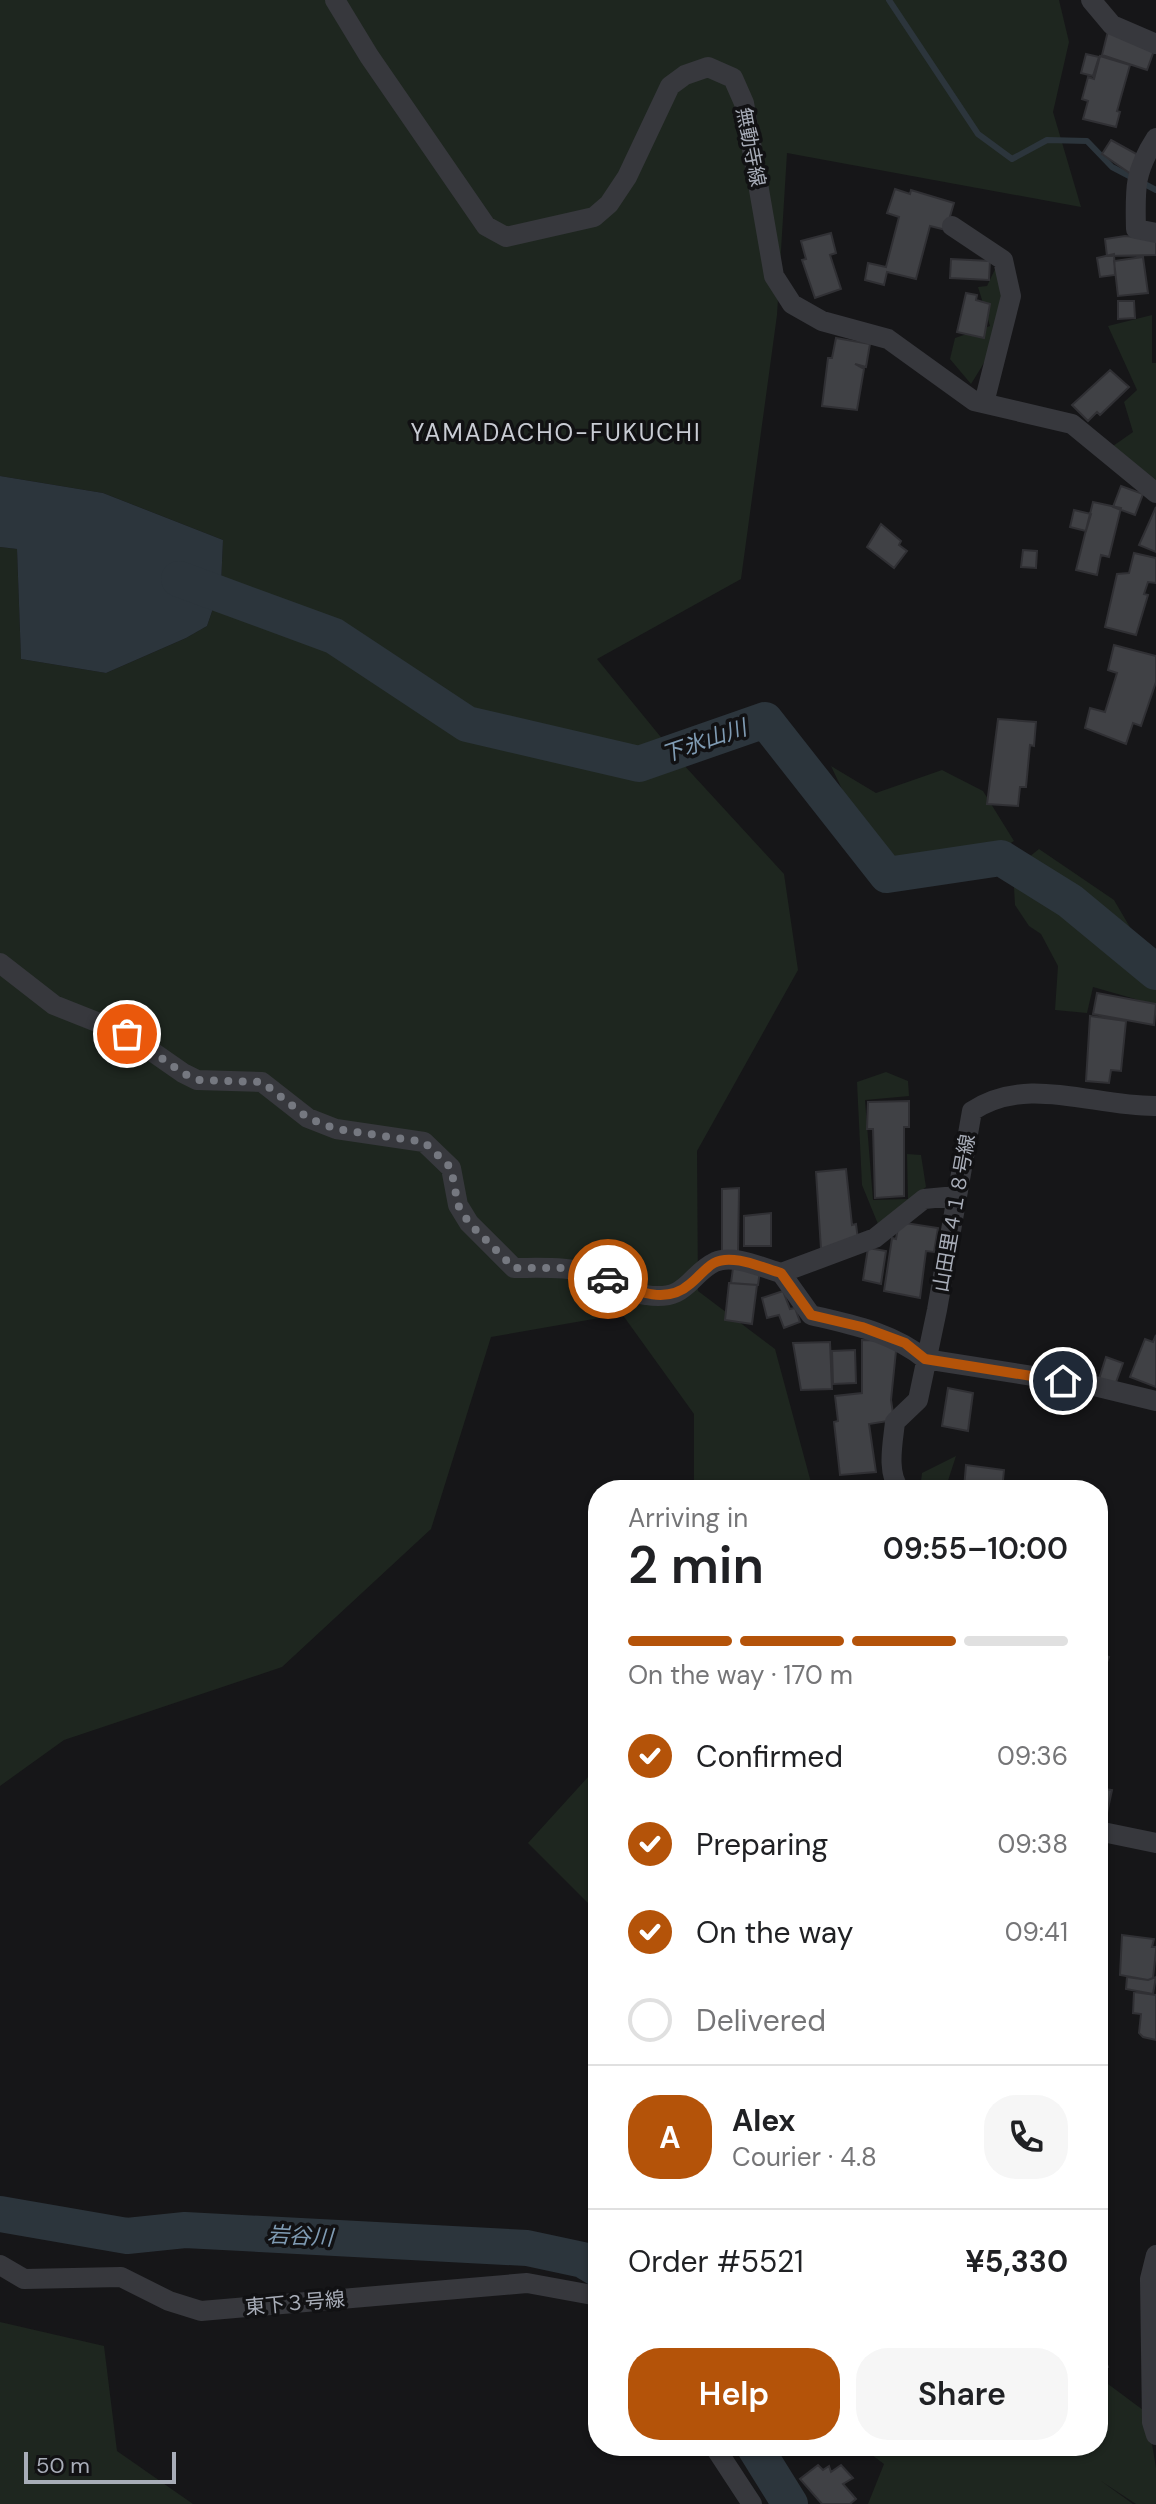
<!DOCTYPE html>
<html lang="en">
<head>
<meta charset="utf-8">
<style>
	body { margin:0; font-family:"DM Sans","Noto Sans JP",sans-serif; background:#f6f6f6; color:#202124; height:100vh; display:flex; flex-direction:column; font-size:30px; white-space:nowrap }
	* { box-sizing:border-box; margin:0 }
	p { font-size:26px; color:#757577 }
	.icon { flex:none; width:44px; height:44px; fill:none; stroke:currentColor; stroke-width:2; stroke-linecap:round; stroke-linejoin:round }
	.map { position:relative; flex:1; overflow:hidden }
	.details { position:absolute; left:588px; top:1480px; width:520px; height:976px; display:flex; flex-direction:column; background:#fff; border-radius:32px; box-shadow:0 2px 6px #0004 }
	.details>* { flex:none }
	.scale { position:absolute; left:24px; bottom:20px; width:152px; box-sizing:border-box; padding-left:8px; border:4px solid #a8adb8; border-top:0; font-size:22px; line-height:28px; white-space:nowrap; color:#a8adb8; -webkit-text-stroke:6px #111113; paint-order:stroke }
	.pin { position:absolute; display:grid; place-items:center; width:68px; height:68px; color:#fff; margin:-34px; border:4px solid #fff; border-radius:50%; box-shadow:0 2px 8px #0007 }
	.courier { position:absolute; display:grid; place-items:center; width:80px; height:80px; margin:-40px; border:6px solid #b45309; border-radius:50%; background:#fff; color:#222; box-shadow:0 2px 10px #0007 }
	.summary em { font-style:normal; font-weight:600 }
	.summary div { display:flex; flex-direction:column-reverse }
	.summary { display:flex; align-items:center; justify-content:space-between; height:136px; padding:0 40px }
	h1 { font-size:52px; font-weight:600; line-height:60px }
	.bar { display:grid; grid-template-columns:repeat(4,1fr); gap:12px 8px; align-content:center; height:96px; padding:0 40px }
	.bar i { height:10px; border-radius:6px; background:#e0e0e0 }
	.bar .on { background:#b45309 }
	.bar p { grid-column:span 4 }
	.line { display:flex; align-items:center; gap:20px; padding:0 40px; border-top:2px solid #e0e0e0 }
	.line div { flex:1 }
	.round { display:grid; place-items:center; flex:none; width:84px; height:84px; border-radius:32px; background:#f6f6f6 }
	ol { padding:0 40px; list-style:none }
	li { display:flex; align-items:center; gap:24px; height:88px }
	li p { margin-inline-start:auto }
	li .icon { padding:8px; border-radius:50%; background:#b45309; color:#fff; stroke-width:4 }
	li:last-child { color:#757577 }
	li i { width:44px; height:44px; border:4px solid #e0e0e0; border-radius:50% }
	.primary-button { display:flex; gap:16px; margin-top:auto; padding:16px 40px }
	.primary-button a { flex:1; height:92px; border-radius:32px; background:#b45309; color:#fff; font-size:32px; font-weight:600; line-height:92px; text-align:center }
	.primary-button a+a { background:#f6f6f6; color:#202124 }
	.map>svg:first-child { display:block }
	.green { fill:#1e261f }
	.water { fill:#2c353c }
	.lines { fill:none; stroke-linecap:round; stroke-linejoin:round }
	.stream { stroke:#2c353c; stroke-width:6 }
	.river { stroke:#2c353c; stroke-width:36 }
	.building { fill:#404145; stroke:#303034; stroke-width:2 }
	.minor { stroke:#37383d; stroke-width:20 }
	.done { stroke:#757880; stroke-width:8; stroke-dasharray:0 14.4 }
	.route { stroke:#b45309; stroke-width:10 }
	.labels { text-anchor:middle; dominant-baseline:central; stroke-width:7; stroke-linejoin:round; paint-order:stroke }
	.street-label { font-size:20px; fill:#a8adb8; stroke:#111113 }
	.water-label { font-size:22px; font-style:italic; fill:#7f9bb3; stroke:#111113 }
	.quarter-label { font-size:24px; letter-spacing:2px; fill:#c9ccd4; stroke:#111113 }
</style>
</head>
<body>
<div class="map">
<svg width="1156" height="2504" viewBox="0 0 1156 2504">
	<rect width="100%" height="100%" fill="#161618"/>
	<path class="green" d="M0 0H1059L1069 42 1053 112 1081 207 787 153 777 315 741 579 597 659 682 763 784 874 798 970 697 1151 698 1291 775 1349 813 1490H694V1414L622 1314 491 1337 431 1529 282 1667 64 1740 0 1786V547L17 549 21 659 106 673 186 638 207 626 221 585 223 540 103 493 0 476Z
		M998 263C1011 311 997 344 971 384L950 359 955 338 990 326 978 287 987 286Z
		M1152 315V363H1156V480L1113 446 1133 432 1124 402 1137 390 1108 326Z
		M831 766 876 793 942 770 983 791 1014 841 958 874 888 886Z
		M1039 849 1114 900 1131 929 1156 949V1005L1093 987 1087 1013 1055 1010 1058 966 1041 934 1029 926 1015 905 1013 870Z
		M886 1072 908 1081 909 1096 865 1100 873 1200 908 1199 907 1154 921 1155 926 1187 878 1224 862 1185 857 1082Z
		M956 1456 945 1490H920L922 1473Z
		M598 1766V1913L528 1843Z
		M0 2322 104 2346 117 2451 193 2504H0Z
		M1098 2381H1104L1147 2413 1156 2468V2504H1136L1101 2481 1133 2504H868L884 2464 872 2455 882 2446H1098Z"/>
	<path class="water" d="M0 476 103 493 223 540 221 585 207 626 186 638 106 673 21 659 17 549 0 547Z"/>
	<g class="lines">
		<path class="stream" d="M889 0 978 134 1012 159 1047 140 1087 141 1112 167 1156 190"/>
		<path class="river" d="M179 579 334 636 467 724 639 764 765 720 887 875 1001 858 1070 901 1156 972
			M0 2214 127 2236 185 2230 527 2248 583 2260 598 2269
			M754 2446 790 2504"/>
	</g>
	<path class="building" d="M1108 31 1156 45 1147 70 1102 55Z
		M1086 54 1099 57 1093 76 1081 73Z
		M1100 56 1130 65 1117 111 1120 112 1116 127 1083 119 1088 101 1082 99 1088 77 1094 79Z
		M1111 140 1142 157 1131 174 1102 154Z
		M895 189 910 194 911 190 954 203 946 230 930 226 916 279 887 272 884 285 865 280 868 263 886 267 899 217 887 213Z
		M831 233 836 253 830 255 841 289 815 298 802 260 806 259 801 241Z
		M1125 236 1156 239V255L1107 256 1105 239Z
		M1114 254 1115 275 1100 277 1097 258Z
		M1143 257 1148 293 1118 296 1114 261Z
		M951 259 990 261 989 280 950 278Z
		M966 293 977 295 976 300 990 304 984 338 957 332Z
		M1118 301H1134L1135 318 1118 319Z
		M836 338 870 344 866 367 855 364 864 369 857 410 822 406 828 358H832Z
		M1110 370 1129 387 1100 415 1097 412 1088 421 1072 405Z
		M1121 486 1143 494 1135 515 1113 507Z
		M1093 502 1121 508 1109 557 1101 555 1097 575 1076 570Z
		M1156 507V552L1139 545Z
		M1074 510 1091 514 1086 531 1070 527Z
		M881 524 901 541 899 545 907 551 894 568 867 547Z
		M1023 550 1037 551 1036 568 1021 567Z
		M1134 553 1156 558V583L1148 582 1144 594 1148 595 1136 635 1105 627 1117 574 1129 573Z
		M1114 645 1156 656V682L1141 726 1133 723 1126 744 1085 728 1090 708 1105 712 1117 673 1108 670Z
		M998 719 1036 722 1034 746 1030 745 1026 787H1020L1018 806 987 804Z
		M1097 993 1156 1004 1154 1025 1093 1014Z
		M1090 1016 1126 1021 1121 1071 1111 1070 1109 1083 1086 1081Z
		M909 1101V1127H904V1196L875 1198 873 1129H867L868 1102Z
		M846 1169 852 1225 856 1224 858 1240 821 1249 816 1172Z
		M739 1188 738 1255 722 1256V1189Z
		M771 1213V1246H744V1216Z
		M899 1222 938 1228 934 1252 926 1251 920 1298 884 1291 892 1238 896 1239Z
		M868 1248 886 1251 881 1284 863 1280Z
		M733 1268 760 1271 758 1285 731 1283Z
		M729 1283 757 1285 752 1324 725 1320Z
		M783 1291 790 1309 795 1308 800 1322 784 1328 779 1315 767 1318 762 1298Z
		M1156 1335V1387L1130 1377 1145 1339 1153 1342Z
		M862 1340 897 1341 891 1400 894 1420 869 1424 876 1472 840 1475 834 1422 838 1421 835 1396 862 1393Z
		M830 1342 832 1389 801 1390 793 1343Z
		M855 1350 856 1383 833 1384 832 1351Z
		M1106 1357 1123 1363 1115 1385 1099 1379Z
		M948 1388 973 1393 968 1431 942 1426Z
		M966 1465 1004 1470 1002 1490 964 1489Z
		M1098 1652 1109 1657 1098 1685Z
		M1098 1788 1112 1790 1107 1813 1098 1811Z
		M1122 1935 1154 1939 1152 1947H1156V1951L1153 1978 1148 1980 1120 1975Z
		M1127 1977 1148 1980 1156 1977 1153 1994 1126 1989Z
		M1134 1992 1156 1995V2040L1143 2037 1139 2033 1141 2014 1133 2013Z
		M1098 2342 1108 2367 1098 2372Z
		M818 2465 823 2470 829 2466 831 2472 841 2465 853 2478 843 2484 856 2499 850 2504H822L800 2479Z"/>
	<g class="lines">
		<path class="minor" d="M335 0 369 56 486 226 506 237 594 217 609 204 627 177 670 86 685 75 708 67 733 78 744 103 774 276 792 304 822 321 888 339 974 401 1072 424 1156 493
			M1091 0 1112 25 1156 44
			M1156 138C1134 172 1135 189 1136 229L1156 233
			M952 226 1003 260 1011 296 984 403
			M0 963 54 1005 127 1034 183 1073 197 1080 262 1082 308 1118 336 1129 424 1142 451 1168 458 1205 469 1223 514 1268C543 1268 572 1266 600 1276 615 1281 630 1293 646 1295 688 1302 689 1274 715 1262 734 1254 763 1268 781 1273
			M781 1273 811 1315C852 1325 892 1332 925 1359L1090 1385 1156 1401
			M781 1273 875 1238 924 1199 956 1196
			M900 1490C886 1473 893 1442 895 1422L918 1400 937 1310 972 1111C1028 1074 1094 1107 1156 1106
			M1098 1831 1156 1843
			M1156 2255 1150 2279 1152 2422 1156 2435
			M0 2265 24 2279 121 2277 169 2301 201 2311 527 2283 598 2296
			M714 2446 752 2504"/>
	</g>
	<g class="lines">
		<path class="done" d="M127 1034 183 1073 197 1080 262 1082 308 1118 336 1129 424 1142 451 1168 458 1205 469 1223 514 1268H572L608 1279"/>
		<path class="route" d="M608 1279C634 1290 665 1306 690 1284 698 1278 705 1268 714 1263 732 1253 763 1268 781 1273L811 1315 862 1327 905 1343 925 1359 1063 1381"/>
	</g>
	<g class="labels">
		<g class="street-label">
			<text transform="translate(751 147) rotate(79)">無動寺線</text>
			<text transform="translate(954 1213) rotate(-80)">山田里４１８号線</text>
			<text transform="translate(295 2303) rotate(-5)">東下３号線</text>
		</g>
		<g class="water-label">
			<text transform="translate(704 741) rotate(-19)">下氷山川</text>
			<text transform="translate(300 2236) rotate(3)">岩谷川</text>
		</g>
		<g class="quarter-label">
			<text x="556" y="432">YAMADACHO-FUKUCHI</text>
		</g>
	</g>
</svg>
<div class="scale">50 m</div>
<div class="pin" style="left:127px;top:1034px;background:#ea580c"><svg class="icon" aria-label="bag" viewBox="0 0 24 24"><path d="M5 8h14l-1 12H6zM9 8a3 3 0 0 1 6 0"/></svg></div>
<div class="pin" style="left:1063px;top:1381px;background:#1f2937"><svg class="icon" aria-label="home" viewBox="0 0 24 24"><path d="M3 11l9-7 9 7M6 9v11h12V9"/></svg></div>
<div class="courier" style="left:608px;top:1279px"><svg class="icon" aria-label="car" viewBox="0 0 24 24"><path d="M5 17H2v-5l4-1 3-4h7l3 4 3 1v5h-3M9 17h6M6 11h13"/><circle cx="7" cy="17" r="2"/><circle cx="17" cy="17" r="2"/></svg></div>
<section class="details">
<div class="summary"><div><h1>2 min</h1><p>Arriving in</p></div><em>09:55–10:00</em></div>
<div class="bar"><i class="on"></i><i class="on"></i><i class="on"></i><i></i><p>On the way · 170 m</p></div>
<ol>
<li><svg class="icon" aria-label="check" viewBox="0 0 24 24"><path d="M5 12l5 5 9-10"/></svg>Confirmed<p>09:36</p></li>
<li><svg class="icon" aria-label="check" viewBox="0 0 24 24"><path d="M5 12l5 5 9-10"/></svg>Preparing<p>09:38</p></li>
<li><svg class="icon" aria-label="check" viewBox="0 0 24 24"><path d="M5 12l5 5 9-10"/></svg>On the way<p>09:41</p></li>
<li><i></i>Delivered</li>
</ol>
<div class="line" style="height:144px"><b class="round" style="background:#b45309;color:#fff">A</b><div><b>Alex</b><p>Courier · 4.8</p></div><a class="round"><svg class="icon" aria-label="phone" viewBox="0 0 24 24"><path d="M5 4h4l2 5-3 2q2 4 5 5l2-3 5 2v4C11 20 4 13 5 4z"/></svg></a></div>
<div class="line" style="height:104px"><div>Order #5521</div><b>¥5,330</b></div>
<div class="primary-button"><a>Help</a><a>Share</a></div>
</section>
</div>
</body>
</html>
